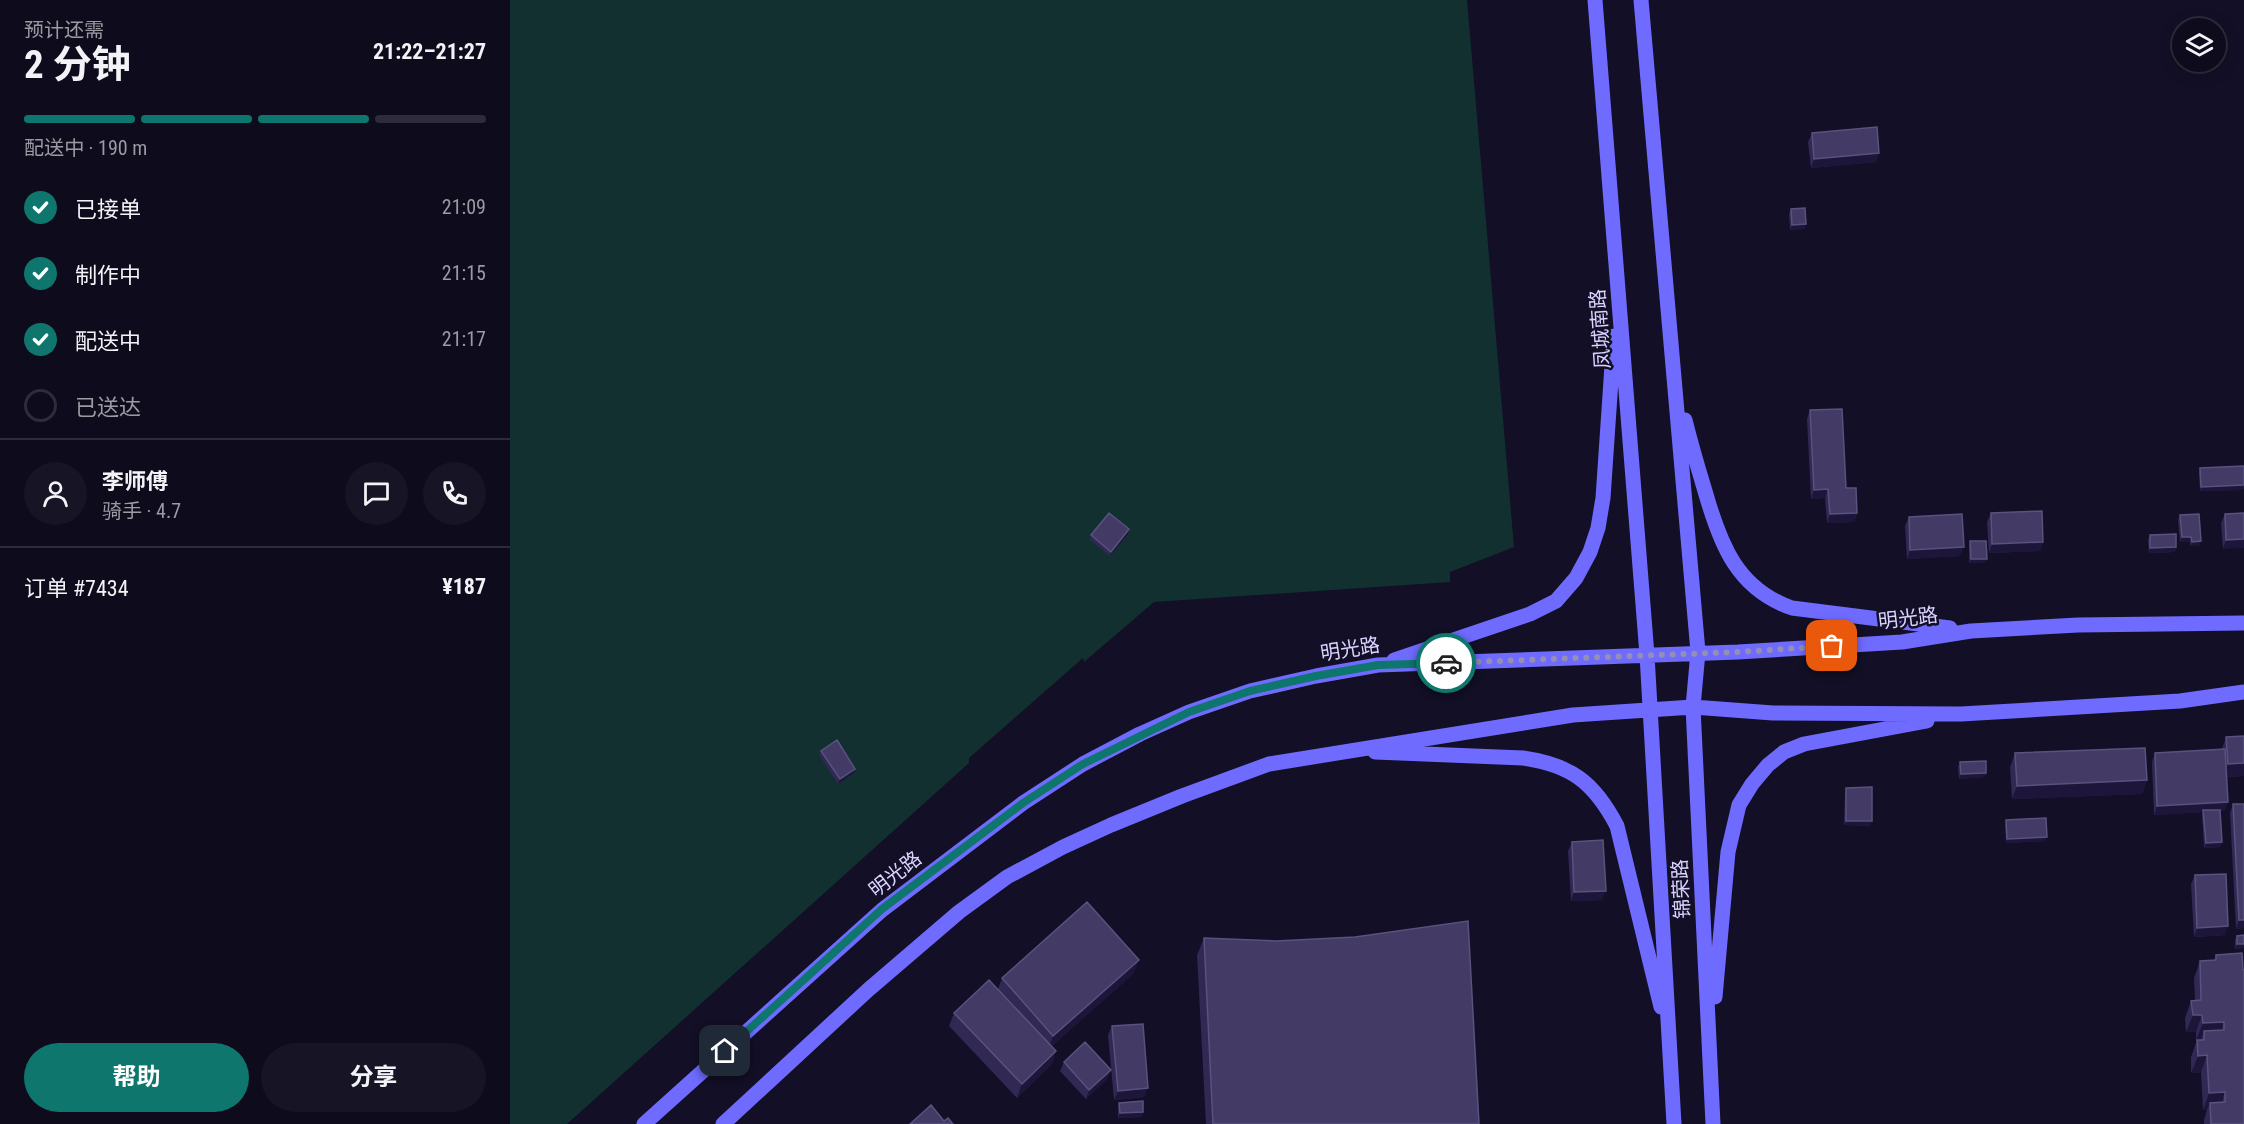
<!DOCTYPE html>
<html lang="zh">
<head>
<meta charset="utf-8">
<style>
	body { margin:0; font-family:"Roboto Condensed","Noto Sans SC",sans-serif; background:#171425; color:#f1f3f6; height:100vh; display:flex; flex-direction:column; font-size:22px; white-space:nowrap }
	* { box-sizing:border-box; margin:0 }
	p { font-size:20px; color:#9b9ba3 }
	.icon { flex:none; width:33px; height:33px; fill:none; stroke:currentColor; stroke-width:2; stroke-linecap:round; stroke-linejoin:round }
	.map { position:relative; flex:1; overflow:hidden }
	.panel { display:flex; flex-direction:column; background:#0e0b1c; width:510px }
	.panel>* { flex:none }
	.fabs { position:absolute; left:1662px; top:18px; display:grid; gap:12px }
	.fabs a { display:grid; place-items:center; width:54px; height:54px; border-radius:50%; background:#0e0b1c; box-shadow:0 3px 15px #0003,0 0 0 2px #2e2b3b; font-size:30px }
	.pin { position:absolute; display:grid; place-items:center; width:51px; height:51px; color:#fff; margin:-26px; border-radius:12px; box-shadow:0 3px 9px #0006 }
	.courier { position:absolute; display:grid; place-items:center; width:60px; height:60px; margin:-30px; border:4px solid #0f766e; border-radius:50%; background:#fff; color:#222; box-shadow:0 2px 8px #0007 }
	.summary em { font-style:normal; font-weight:700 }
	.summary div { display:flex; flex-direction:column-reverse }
	.summary { display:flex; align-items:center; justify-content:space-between; height:102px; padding:0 24px }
	h1 { font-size:39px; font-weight:700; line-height:45px }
	.bar { display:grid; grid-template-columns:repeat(4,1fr); gap:9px 6px; align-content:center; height:72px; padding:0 24px }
	.bar i { height:8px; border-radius:4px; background:#2e2b3b }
	.bar .active { background:#0f766e }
	.bar p { grid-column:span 4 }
	.line { display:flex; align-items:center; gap:15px; padding:0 24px; border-top:2px solid #2e2b3b }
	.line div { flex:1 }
	.round { display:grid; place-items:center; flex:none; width:63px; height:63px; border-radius:32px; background:#171425 }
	ol { padding:0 24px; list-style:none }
	li { display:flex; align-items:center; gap:18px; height:66px }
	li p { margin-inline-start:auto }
	li .icon { padding:6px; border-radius:50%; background:#0f766e; color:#fff; stroke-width:4 }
	li:last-child { color:#9b9ba3 }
	li i { width:33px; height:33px; border:3px solid #2e2b3b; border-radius:50% }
	.action { display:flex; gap:12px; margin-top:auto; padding:12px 24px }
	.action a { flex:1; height:69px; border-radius:36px; background:#0f766e; color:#fff; font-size:24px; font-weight:700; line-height:69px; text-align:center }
	.action a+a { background:#171425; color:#f1f3f6 }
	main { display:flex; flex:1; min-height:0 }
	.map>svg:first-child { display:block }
	.green { fill:#12302f }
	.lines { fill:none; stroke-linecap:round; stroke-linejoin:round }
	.secondary { stroke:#6f6bff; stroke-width:15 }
	.wall { fill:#312854 }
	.shaded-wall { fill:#1d163a }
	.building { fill:#433a66; stroke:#5a527e; stroke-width:1.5 }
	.done { stroke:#948fb3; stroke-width:6; stroke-dasharray:0 10.8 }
	.route { stroke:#0f766e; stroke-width:8 }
	.labels { text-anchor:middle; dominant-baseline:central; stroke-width:5; stroke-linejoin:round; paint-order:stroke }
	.street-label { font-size:20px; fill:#d9d4ff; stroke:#130f26 }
</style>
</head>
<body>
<main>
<section class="panel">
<div class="summary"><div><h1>2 分钟</h1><p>预计还需</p></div><em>21:22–21:27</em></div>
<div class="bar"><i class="active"></i><i class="active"></i><i class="active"></i><i></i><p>配送中 · 190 m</p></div>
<ol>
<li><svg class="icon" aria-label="check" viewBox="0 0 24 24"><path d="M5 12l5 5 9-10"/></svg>已接单<p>21:09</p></li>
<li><svg class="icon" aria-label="check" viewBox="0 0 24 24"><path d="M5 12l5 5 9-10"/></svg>制作中<p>21:15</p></li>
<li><svg class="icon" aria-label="check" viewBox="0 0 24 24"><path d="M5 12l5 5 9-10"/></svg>配送中<p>21:17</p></li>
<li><i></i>已送达</li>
</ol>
<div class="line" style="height:108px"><a class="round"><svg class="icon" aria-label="person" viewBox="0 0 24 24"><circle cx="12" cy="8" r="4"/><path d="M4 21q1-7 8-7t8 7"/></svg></a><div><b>李师傅</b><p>骑手 · 4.7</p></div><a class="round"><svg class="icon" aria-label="chat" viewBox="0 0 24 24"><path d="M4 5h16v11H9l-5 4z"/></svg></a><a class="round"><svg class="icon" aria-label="phone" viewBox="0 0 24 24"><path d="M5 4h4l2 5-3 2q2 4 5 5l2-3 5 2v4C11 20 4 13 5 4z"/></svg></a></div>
<div class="line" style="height:78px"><div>订单 #7434</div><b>¥187</b></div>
<div class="action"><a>帮助</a><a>分享</a></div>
</section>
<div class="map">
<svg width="1734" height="1124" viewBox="0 0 1734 1124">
	<rect width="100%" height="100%" fill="#130f26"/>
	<path class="green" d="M0 0H957L1004 547 940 572V582L644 602 574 662 573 658 459 758V763L57 1124H0Z"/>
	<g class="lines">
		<path class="secondary" d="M1085 0 1137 655 1164 1124
			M1131 0 1188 652 1183 707 1203 1124
			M1175 420C1181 444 1188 468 1195 491 1210 544 1227 589 1282 608L1440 628
			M884 660 1020 614 1046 601 1066 578 1080 552 1088 528 1093 498 1104 336
			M865 752 1013 758C1061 765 1084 782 1107 826L1151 1007
			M1205 997 1218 852 1229 805 1242 784 1258 765 1274 752 1294 744 1417 721
			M134 1124 372 910 513 803 573 764 630 734 679 712 740 691 806 676 868 665 1228 652 1392 642 1461 631 1568 625 1734 623
			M213 1124 358 990 449 912 497 877 553 847 601 825 672 796 759 764 1063 715 1183 707 1263 713 1451 714 1670 701 1734 692"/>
	</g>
	<path class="wall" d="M1302 133 1369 153 1366 162 1301 168 1298 142Z
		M1281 209 1296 224 1294 229 1280 230 1279 214Z
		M1300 410 1347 513 1344 522 1317 523 1315 498 1301 499 1297 419Z
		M1734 466V487L1733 490 1690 491 1689 472 1690 468Z
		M1481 513 1533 542 1530 551 1479 553 1477 522Z
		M1734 513 1713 549 1711 523 1715 514Z
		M1670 515 1689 546H1680V542H1670L1668 520Z
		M1399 517 1450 556 1397 559 1395 526Z
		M618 534 600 556 580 540 581 535Z
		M1640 535 1666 547 1665 552 1639 553 1638 540Z
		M1460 541 1475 563H1459V546Z
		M1734 736V776L1716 777 1718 802 1714 811H1710L1712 842 1710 847 1694 848 1692 815 1693 812 1644 815 1642 762 1645 753 1712 749 1716 737Z
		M311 751 344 773 328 784 309 755Z
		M1505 753 1637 780 1632 794 1502 799 1500 767Z
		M1450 762 1476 773 1475 777 1449 779 1448 767Z
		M1336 788 1362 821 1360 826 1334 825 1335 792Z
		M1723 804 1734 928 1726 929 1720 813Z
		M1496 820 1535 841 1496 843 1495 825Z
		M1062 842 1092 900 1061 901 1058 851Z
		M1685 875 1715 935 1684 937 1681 884Z
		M1734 935V948L1725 949V940L1727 936Z
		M694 938 969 1124H696L687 955Z
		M1706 955 1734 1124H1694V1120L1697 1110H1693L1691 1072 1681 1073V1057L1687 1040H1691H1686V1032H1676L1675 1018 1681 1001 1685 1000 1684 978 1690 961 1704 960Z
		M624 973 542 1046 546 1051 542 1064 507 1098 439 1026 444 1013 488 989 492 978Z
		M602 1026 635 1097 604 1100 598 1035Z
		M554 1062 597 1079 576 1099 550 1071Z
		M609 1103 632 1117 608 1118V1107Z"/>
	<path class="shaded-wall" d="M1369 153 1366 162 1301 168 1304 159Z
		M1296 224 1294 229 1280 230 1282 225Z
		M1734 485 1733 490 1690 491 1691 487Z
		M1318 489 1315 498 1301 499 1304 490Z
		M1347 513 1344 522 1317 523 1320 514Z
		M619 529 618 534 600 556 601 552Z
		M1672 537H1681L1680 542H1670Z
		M1734 539V548L1713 549 1716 540Z
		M1691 541 1689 546H1680L1682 542Z
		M1533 542 1530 551 1479 553 1482 544Z
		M1454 547 1450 556 1397 559 1400 550Z
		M1666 547 1665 552 1639 553 1640 548Z
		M1461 559H1477L1475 563H1459Z
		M1734 763V776L1713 777 1718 764Z
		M345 769 344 773 328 784 330 779Z
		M1476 773 1475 777 1449 779 1451 774Z
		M1637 780 1632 794 1502 799 1507 786Z
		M1718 802 1714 811 1644 815 1647 806Z
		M1336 821H1362L1360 826 1334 825Z
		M1537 837 1535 841 1496 843 1497 839Z
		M1712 842 1710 847 1694 848 1696 843Z
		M1096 891 1092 900 1061 901 1064 892Z
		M1729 920H1734V928L1726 929Z
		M1718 926 1715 935 1684 937 1687 928Z
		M1727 944H1734V948L1725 949Z
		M629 960 624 973 538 1050 543 1036Z
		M1683 1015H1692L1686 1032H1676Z
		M1714 1022 1708 1039 1694 1031 1691 1040H1686L1693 1023Z
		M546 1051 542 1064 507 1098 512 1084Z
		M1697 1055 1691 1072 1681 1073 1688 1056Z
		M601 1070 597 1079 576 1099 579 1090Z
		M638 1088 635 1097 604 1100 608 1091Z
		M1715 1092 1709 1110 1700 1103 1697 1110H1693L1699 1093Z
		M633 1112 632 1117 608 1118 610 1113Z"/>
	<path class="building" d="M1367 127 1369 153 1304 159 1302 133Z
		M1295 208 1296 224 1282 225 1281 209Z
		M1332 409 1336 488H1346L1347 513 1320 514 1318 489 1304 490 1300 410Z
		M1734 466V485L1691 487 1690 468Z
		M1532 511 1533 542 1482 544 1481 513Z
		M599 513 619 529 601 552 581 535Z
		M1734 513V539L1716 540 1715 514Z
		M1452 514 1454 547 1400 550 1399 517Z
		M1689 514 1691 541 1682 542 1681 537H1672L1670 515Z
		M1666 534V547L1640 548V535Z
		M1460 541H1476L1477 559H1461Z
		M1734 736V763L1718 764 1716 737Z
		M327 740 345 769 330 779 311 751Z
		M1635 748 1637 780 1507 786 1505 753Z
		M1715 749 1718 802 1647 806 1645 753Z
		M1476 761V773L1451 774 1450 762Z
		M1362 787V821H1336V788Z
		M1723 804H1734V920H1729Z
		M1693 810H1710L1712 842 1696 843Z
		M1536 818 1537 837 1497 839 1496 820Z
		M1093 840 1096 891 1064 892 1062 842Z
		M1716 874 1718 926 1687 928 1685 875Z
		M577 902 629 960 543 1036 492 978Z
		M958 921 969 1124H703L694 938 766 941 845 937Z
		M1734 935V944H1727V936Z
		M1732 953 1733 970H1734V1124H1701L1700 1103 1715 1102V1092L1699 1093 1697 1055 1688 1056 1687 1040H1694V1031L1714 1030V1022L1693 1023 1692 1015H1683L1681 1001 1691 1000 1690 961 1706 960V955Z
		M479 980 546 1051 512 1084 444 1013Z
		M633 1024 638 1088 608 1091 602 1026Z
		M575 1042 601 1070 579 1090 554 1062Z
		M633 1101V1112L610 1113 609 1103Z
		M421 1105 434 1121 438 1118 443 1124H400Z"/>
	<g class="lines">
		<path class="done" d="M936 663 1228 652 1322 646"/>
		<path class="route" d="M215 1051 372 909 513 803 573 764 679 712 740 691 806 676 868 665 936 663"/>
	</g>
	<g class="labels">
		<g class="street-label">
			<text transform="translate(1090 329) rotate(-94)">凤城南路</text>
			<text transform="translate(1398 618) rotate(-7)">明光路</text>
			<text transform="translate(840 649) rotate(-9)">明光路</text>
			<text transform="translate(385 874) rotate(-38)">明光路</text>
			<text transform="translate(1171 889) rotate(-93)">锦荣路</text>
		</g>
	</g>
</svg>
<div class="fabs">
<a><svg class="icon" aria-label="layers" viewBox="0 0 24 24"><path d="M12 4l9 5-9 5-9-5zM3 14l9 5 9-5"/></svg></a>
</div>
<div class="pin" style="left:1322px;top:646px;background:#ea580c"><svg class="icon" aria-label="bag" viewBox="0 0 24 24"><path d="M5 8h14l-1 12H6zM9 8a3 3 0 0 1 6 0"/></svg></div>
<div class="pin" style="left:215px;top:1051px;background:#1f2937"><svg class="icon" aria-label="home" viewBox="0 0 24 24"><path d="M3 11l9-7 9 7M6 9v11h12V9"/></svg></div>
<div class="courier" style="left:936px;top:663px"><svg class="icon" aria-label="car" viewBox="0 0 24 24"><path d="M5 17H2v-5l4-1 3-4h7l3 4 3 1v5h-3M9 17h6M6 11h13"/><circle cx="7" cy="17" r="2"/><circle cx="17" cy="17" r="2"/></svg></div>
</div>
</main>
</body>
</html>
